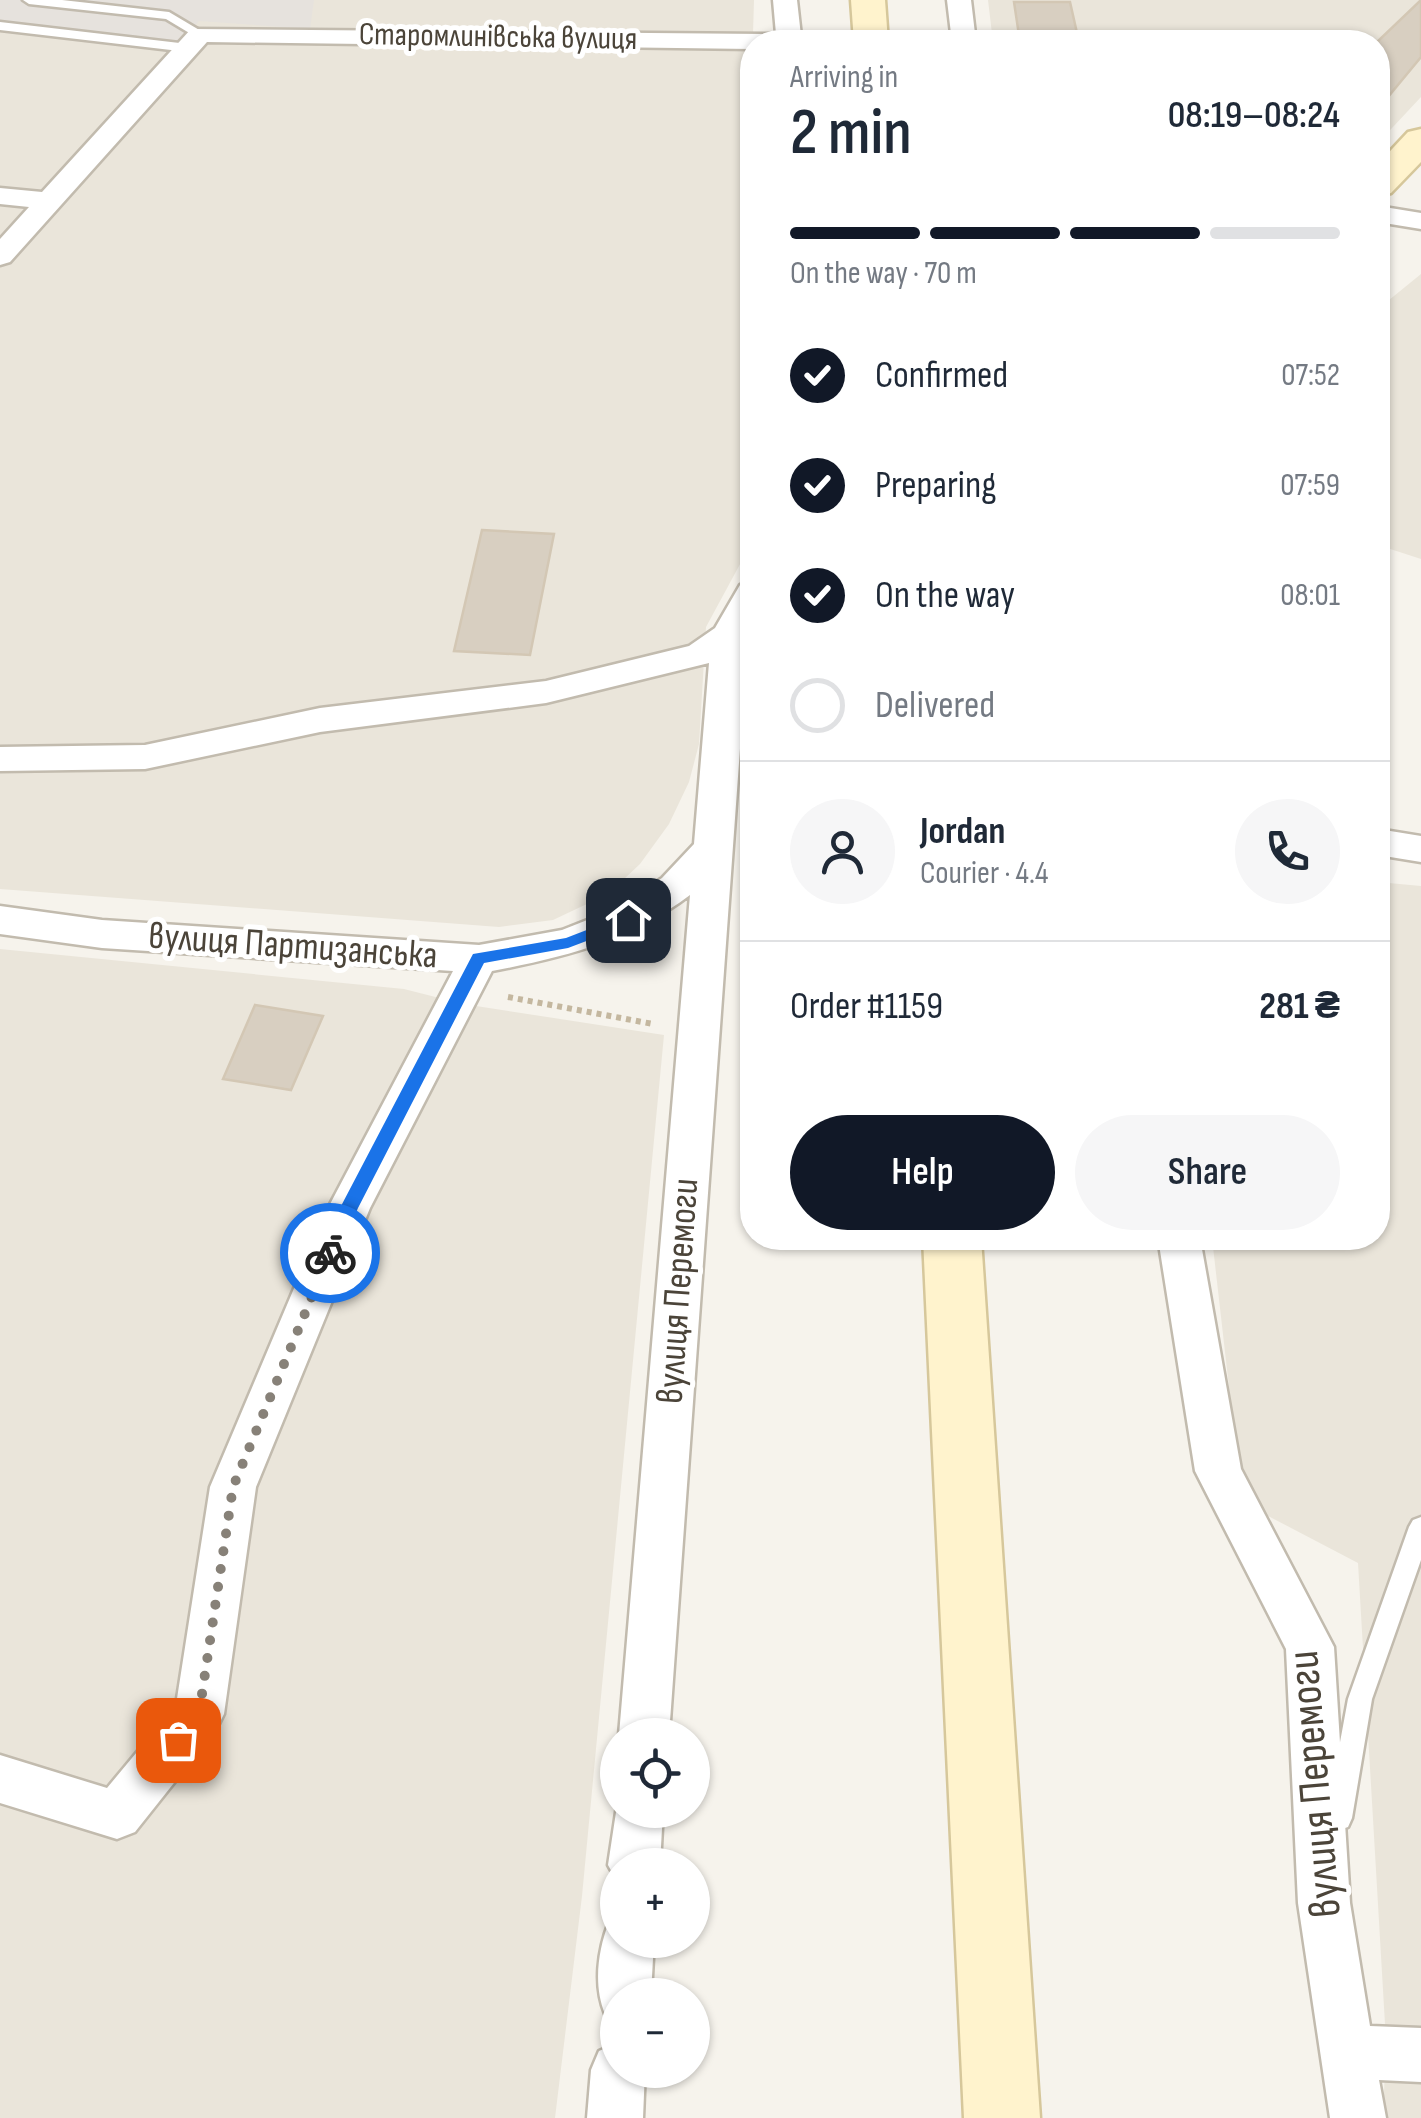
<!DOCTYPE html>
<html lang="en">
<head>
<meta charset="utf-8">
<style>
	body { margin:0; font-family:"Sofia Sans Condensed",sans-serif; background:#f6f6f7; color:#1f2937; height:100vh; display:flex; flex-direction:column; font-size:38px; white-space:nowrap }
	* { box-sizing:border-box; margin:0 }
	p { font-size:32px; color:#747a83 }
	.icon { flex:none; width:55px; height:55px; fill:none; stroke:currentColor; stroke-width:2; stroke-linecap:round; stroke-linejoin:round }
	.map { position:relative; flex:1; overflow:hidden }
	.drawer { position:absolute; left:740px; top:30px; width:650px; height:1220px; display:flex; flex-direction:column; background:#fff; border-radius:40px; box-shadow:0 2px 8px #0004 }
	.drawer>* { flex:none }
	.tools { position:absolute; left:600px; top:1718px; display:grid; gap:20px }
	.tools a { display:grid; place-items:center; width:110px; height:110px; border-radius:50%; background:#fff; box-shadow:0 2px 8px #0004; font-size:50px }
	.pin { position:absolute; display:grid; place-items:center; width:85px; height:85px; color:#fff; margin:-42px; border-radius:20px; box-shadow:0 5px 15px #0006 }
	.courier { position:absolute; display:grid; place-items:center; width:100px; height:100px; margin:-50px; border:8px solid #1a73e8; border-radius:50%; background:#fff; color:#222; box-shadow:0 2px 12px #0007 }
	.headline em { font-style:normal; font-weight:600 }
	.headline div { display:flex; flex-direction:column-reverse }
	.headline { display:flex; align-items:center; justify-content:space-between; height:170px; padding:0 50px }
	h1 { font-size:65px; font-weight:600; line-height:75px }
	.bar { display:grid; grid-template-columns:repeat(4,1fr); gap:15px 10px; align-content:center; height:120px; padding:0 50px }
	.bar i { height:12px; border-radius:8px; background:#e0e1e3 }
	.bar .current { background:#111827 }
	.bar p { grid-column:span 4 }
	.line { display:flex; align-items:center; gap:25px; padding:0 50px; border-top:2px solid #e0e1e3 }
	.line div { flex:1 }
	.round { display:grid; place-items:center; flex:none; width:105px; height:105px; border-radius:52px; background:#f6f6f7 }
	ol { padding:0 50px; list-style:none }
	li { display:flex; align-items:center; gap:30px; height:110px }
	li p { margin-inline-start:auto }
	li .icon { padding:10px; border-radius:50%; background:#111827; color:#fff; stroke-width:4 }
	li:last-child { color:#747a83 }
	li i { width:55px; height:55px; border:5px solid #e0e1e3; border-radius:50% }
	.action { display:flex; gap:20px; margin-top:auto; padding:20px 50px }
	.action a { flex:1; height:115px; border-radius:60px; background:#111827; color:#fff; font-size:40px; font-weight:600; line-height:115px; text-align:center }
	.action a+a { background:#f6f6f7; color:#1f2937 }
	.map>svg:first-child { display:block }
	.residential { fill:#eae5da }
	.industrial { fill:#e6e2dd }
	.building { fill:#d8cfc1; stroke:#d3c7b4; stroke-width:2.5 }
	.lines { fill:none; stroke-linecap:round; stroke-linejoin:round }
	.lane-casing { stroke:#c2bbae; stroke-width:5 }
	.street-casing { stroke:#c2bbae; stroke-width:5 }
	.secondary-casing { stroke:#d6c79b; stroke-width:5 }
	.path { stroke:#c4b79f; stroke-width:6; stroke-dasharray:5 5; stroke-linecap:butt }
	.lane { fill:#fff; fill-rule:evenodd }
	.street { fill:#fff; fill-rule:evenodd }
	.secondary { fill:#fff3cd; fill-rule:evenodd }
	.route { fill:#1a73e8 }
	.done { stroke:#878178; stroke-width:10; stroke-dasharray:0 18 }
	.labels { text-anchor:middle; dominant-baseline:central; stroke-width:10; stroke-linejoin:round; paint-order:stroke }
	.far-street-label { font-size:32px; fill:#4b4439; stroke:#fff }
	.street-label { font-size:38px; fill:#4b4439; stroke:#fff }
	.near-street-label { font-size:45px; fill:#4b4439; stroke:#fff }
</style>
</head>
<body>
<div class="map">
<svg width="1421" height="2118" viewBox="0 0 1421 2118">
	<rect width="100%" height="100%" fill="#f6f3ec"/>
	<path class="residential" d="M0 0H754L749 170 752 542 706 627 699 744 689 782 669 824 640 864 608 894 553 920 499 927 0 889Z
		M988 0H1421V97L1378 143V42H993Z
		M1421 274V559L1378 545V309Z
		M1378 882 1421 886V2118H1383L1386 2041 1358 1563 1251 1507 1237 1457 1212 1238H1378Z
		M0 949 404 989 463 1004 664 1035 582 1896 555 2118H0Z"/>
	<path class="industrial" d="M0 0H314L310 29 199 21 177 47 0 20Z"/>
	<path class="building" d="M1421 0V57L1378 109V41Z
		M1014 2H1070L1079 42H1020Z
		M482 530 554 534 530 655 454 651Z
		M255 1005 323 1016 291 1090 223 1079Z"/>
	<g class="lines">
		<g class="lane-casing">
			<path id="lane" d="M23 0H62L169 12 206 34 196 37 166 19 29 4Z
				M0 22 188 44 194 48 188 52 0 30Z
				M1421 1517V1560L1372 1699 1352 1818 1348 1827 1339 1830 1330 1827 1326 1818 1348 1699 1409 1527 1413 1520Z"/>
		</g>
		<g class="street-casing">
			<path id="street" d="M773 0H797L801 36 808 42H752V49L207 42 10 262 0 265V239L29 207 0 204V188L42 192 191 29 776 34Z
				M947 0H971L976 42H952Z
				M1378 206 1421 213V229L1378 222Z
				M752 582 669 1735H619L690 895C629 941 566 957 492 971L370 1208 256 1487 224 1714 216 1730 135 1832 117 1839 0 1803V1755L107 1788 176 1705 210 1487 328 1208 453 971 102 948 0 934V906L102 920 479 945 562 930 615 909 662 878 694 844 709 663 546 703 320 732 145 769 0 771V747L145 745 320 708 546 681 689 646 715 628 740 585Z
				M1378 829 1421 836V862L1378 855Z
				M1158 1238H1200L1241 1469 1334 1647 1350 1903 1370 2026 1421 2028V2082L1379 2080 1386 2118H1330L1298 1903 1286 1649 1195 1471Z
				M618 1799V1810H663L660 1865H618V1883L608 1865Z
				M618 1918V1940H654L651 1995H618V2019L605 2014C593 1985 598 1950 609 1922Z
				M618 2043V2070H645L643 2118H587L591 2070 599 2051Z"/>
		</g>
		<g class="secondary-casing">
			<path id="secondary" d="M851 0H885L888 42H854Z
				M1421 129V162L1391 193 1378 196V164L1408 132Z
				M923 1238H981L1040 2118H964Z"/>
		</g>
		<path class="path" d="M508 997 653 1024"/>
		<use href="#lane" class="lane"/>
		<use href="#street" class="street"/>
		<use href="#secondary" class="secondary"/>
	</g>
	<path class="route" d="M628 914 634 916V923L568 948 484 963 358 1208 336 1258H324L322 1253 340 1208 473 954 566 938Z"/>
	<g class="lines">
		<path class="done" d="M178 1740 199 1714 233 1487 330 1253"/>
	</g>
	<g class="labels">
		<g class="far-street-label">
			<text transform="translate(498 37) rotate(1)">Старомлинівська вулиця</text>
		</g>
		<g class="street-label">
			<text transform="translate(293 946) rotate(4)">вулиця Партизанська</text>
			<text transform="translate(678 1291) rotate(-86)">вулиця Перемоги</text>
		</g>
		<g class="near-street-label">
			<text transform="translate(1315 1784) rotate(-95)">вулиця Перемоги</text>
		</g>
	</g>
</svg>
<div class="tools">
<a><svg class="icon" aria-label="locate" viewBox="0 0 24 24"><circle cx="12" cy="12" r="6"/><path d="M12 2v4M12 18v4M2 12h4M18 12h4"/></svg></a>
<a>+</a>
<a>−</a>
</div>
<div class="pin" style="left:178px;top:1740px;background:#ea580c"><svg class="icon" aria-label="bag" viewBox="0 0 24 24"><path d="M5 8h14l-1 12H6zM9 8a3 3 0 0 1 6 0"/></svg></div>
<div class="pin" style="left:628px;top:920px;background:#1f2937"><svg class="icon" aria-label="home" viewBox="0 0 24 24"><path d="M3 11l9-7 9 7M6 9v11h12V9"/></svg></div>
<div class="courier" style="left:330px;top:1253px"><svg class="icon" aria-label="bike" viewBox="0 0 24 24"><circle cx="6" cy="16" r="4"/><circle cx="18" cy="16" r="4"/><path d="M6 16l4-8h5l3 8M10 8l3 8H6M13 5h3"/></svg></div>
<section class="drawer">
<div class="headline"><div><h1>2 min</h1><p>Arriving in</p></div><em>08:19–08:24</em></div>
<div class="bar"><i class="current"></i><i class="current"></i><i class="current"></i><i></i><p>On the way · 70 m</p></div>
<ol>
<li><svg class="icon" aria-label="check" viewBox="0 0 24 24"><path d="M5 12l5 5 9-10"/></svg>Confirmed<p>07:52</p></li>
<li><svg class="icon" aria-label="check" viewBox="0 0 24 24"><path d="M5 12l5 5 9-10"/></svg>Preparing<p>07:59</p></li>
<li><svg class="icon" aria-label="check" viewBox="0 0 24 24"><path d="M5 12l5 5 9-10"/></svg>On the way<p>08:01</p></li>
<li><i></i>Delivered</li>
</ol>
<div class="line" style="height:180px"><a class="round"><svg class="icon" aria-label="person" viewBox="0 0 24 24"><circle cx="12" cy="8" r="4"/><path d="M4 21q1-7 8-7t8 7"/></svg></a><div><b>Jordan</b><p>Courier · 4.4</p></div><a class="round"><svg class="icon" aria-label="phone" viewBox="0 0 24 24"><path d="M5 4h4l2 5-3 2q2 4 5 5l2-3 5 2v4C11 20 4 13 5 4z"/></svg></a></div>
<div class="line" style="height:130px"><div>Order #1159</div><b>281 ₴</b></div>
<div class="action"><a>Help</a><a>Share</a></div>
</section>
</div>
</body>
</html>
